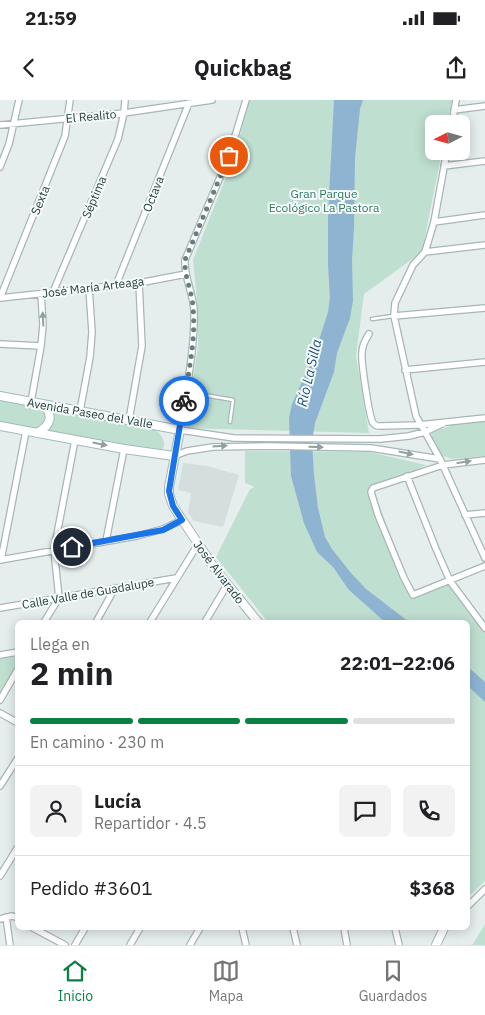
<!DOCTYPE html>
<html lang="es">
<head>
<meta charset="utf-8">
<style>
	body { margin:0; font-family:"IBM Plex Sans",sans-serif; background:#f2f2f2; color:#202124; height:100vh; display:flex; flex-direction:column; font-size:19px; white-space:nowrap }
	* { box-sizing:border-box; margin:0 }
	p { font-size:16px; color:#757577 }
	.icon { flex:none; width:28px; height:28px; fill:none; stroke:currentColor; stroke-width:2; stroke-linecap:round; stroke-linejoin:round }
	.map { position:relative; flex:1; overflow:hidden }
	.panel { position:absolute; left:15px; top:520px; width:455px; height:310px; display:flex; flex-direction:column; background:#fff; border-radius:8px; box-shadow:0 2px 12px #0003 }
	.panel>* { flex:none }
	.needle { width:32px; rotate:264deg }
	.buttons { position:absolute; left:425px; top:15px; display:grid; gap:10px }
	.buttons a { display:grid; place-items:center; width:45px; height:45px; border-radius:8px; background:#fff; box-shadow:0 2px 12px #0003; font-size:25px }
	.pin { position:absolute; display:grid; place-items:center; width:42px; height:42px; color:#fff; margin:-21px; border:2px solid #fff; border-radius:50%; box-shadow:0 1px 5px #0007 }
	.courier { position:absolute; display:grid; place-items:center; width:50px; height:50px; margin:-25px; border:4px solid #1a73e8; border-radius:50%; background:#fff; color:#222; box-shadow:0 1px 6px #0007 }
	.head em { font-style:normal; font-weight:800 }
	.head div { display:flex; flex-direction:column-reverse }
	.head { display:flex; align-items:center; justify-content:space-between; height:85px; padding:0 15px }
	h1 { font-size:32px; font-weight:800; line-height:38px }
	.bar { display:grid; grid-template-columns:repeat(4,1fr); gap:8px 5px; align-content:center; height:60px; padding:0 15px }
	.bar i { height:6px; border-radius:4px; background:#e0e0e0 }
	.bar .selected { background:#0b8043 }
	.bar p { grid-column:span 4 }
	.line { display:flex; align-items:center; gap:12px; padding:0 15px; border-top:1px solid #e0e0e0 }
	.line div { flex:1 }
	.round { display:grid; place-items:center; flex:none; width:52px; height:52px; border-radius:8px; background:#f2f2f2 }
	.status { display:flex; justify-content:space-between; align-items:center; height:35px; padding:0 25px; background:#fff; direction:ltr }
	.status svg { height:14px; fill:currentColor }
	header { display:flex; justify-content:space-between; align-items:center; height:65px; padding:0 15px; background:#fff; font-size:22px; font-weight:800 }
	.tab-bar { display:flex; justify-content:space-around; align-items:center; height:70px; border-top:1px solid #e0e0e0; background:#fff; font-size:14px; color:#757577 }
	.tab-bar a { display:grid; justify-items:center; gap:2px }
	.tab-bar .selected { color:#0b8043 }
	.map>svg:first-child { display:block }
	.built { fill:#d3dedd }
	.green { fill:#bfdfd1 }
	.water { fill:#8eb4d2 }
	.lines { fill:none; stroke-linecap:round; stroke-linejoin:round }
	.lane-casing { stroke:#a7b6b6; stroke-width:5 }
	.street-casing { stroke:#a7b6b6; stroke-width:8 }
	.secondary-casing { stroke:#a4bab9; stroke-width:10 }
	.lane { stroke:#fff; stroke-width:2.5 }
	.street { stroke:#fff; stroke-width:5.5 }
	.secondary { stroke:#fff; stroke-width:8 }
	.oneway { fill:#92a0a0 }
	.done { stroke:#687d7d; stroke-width:5; stroke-dasharray:0 9 }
	.route { stroke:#1a73e8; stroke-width:6 }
	.labels { text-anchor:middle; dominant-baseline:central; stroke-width:4; stroke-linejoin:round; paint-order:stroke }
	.street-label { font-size:12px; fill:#244041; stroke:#f6fbfa }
	.park-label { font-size:12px; fill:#2e7860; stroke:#f6fbfa }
	.water-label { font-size:14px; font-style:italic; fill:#1e517d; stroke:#f6fbfa }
</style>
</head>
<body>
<div class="status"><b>21:59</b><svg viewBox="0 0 49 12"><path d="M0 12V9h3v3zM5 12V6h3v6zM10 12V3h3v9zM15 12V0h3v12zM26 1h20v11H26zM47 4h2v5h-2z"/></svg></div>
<header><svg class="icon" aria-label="back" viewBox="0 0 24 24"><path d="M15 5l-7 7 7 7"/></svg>Quickbag<svg class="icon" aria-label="share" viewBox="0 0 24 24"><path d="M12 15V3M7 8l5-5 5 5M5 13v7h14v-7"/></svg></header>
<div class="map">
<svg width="485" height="845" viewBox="0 0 485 845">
	<rect width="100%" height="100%" fill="#e5eeed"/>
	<path class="built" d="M183 363 207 366 239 375 223 427 194 421 188 413 191 393 178 390Z"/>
	<path class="green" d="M249 0H452L447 24H434V51H442L422 152 364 194 356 256 369 333 185 328 198 248V209L193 160 236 52Z
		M0 300 153 329C160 332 167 341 163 349L157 351 0 322Z
		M485 321V356L452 359 443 356 431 336 433 332 455 324Z
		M245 351 369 352 426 365 374 391 412 492 450 481 485 527V781L468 797V522H268L216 457 250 389 255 387 245 383Z
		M13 557H16L17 563 0 596V559Z
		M485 824V845H470L473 844Z"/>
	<path class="water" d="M334 0H363L360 9 355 58 354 128 352 160 353 201 350 218 337 253 334 272 315 323 312 342 314 375 318 408 325 437 332 449 351 473 366 489 409 522H385L349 490 333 467 317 452 304 423 291 376 289 318 292 304 315 253 328 212 330 198 328 165V116Z
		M468 567 485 582V602L468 586Z"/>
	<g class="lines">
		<g class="lane-casing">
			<path id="lane" d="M372 219 393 216
				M187 292 233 300 230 322"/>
		</g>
		<g class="street-casing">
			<path id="street" d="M246 0 229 56 185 160C184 177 193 193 194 210 195 250 186 290 180 330L234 338 380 339 409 336 425 332 446 322
				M454 10 485 6
				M452 24 456 0
				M0 25 124 13 212 0
				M447 51 434 122 425 152 413 165 395 203 394 216 416 316 440 359 485 458
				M444 66 485 61
				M0 67 9 44 19 0
				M434 122 485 115
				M425 152 485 145
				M116 185 189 3
				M53 192 118 39 124 13 125 0
				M0 198 65 36 70 0
				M0 198 139 183 186 174
				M394 216 485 208
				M369 234C365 240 362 246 362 253 361 262 369 316 373 323 376 326 377 326 380 326L419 325 485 318
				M0 244 41 246
				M405 270 485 262
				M31 302 41 246 43 225 41 194
				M80 311 90 257 92 232 89 188
				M129 320 142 246 139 183
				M174 356 187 351 213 347 268 346 371 348 440 359
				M485 360 443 365 373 388 371 392 378 415 404 478 413 495 485 466
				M407 376 436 449 450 481 485 528
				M465 415 485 413
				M106 441 124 349
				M0 460 137 436 163 429 182 420
				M1 460 26 331
				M0 508 176 478
				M44 522 59 498 54 450 75 340
				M96 522 115 488
				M150 522 198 444
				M205 522 227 485
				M0 555 18 552
				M0 600 18 569
				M0 613 18 623
				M0 686 18 658
				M0 776 18 747
				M468 806 485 789
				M6 817 10 845
				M0 819 12 816 18 818
				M33 828 65 845
				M242 828 246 845
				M293 828 297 845
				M344 828 347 845
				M395 828 399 845
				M75 845 85 828
				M130 845 140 828
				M190 845 200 828"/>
		</g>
		<g class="secondary-casing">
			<path id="secondary" d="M0 296 180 330 169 387V394L173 406 215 469 258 522
				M0 326 124 349 174 356
				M37 333C51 325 54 316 43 304
				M436 845 444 828"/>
		</g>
		<use href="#lane" class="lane"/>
		<use href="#street" class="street"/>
		<use href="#secondary" class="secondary"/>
	</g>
	<defs><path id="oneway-solid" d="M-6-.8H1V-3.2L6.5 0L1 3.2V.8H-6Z" transform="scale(1.25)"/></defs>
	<g class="oneway">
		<use href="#oneway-solid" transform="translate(43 219) rotate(-93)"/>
		<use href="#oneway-solid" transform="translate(100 344) rotate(11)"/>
		<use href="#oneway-solid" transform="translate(220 346) rotate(-4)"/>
		<use href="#oneway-solid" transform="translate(316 347) rotate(1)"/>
		<use href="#oneway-solid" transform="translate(406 353) rotate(12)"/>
		<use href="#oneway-solid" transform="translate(464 362) rotate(-9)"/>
	</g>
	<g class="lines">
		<path class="done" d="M184 301C189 269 196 239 193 207 192 191 184 176 185 160L229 56"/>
		<path class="route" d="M72 447 163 430 182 420 173 406 169 391 184 301"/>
	</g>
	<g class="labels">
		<g class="street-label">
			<text transform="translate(91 16) rotate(-5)">El Realito</text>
			<text transform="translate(153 94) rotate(-68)">Octava</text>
			<text transform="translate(94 97) rotate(-67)">Séptima</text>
			<text transform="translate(40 100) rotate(-68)">Sexta</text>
			<text transform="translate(93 187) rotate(-7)">José María Arteaga</text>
			<text transform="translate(90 313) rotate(10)">Avenida Paseo del Valle</text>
			<text transform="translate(219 472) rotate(53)">José Alvarado</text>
			<text transform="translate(88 493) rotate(-10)">Calle Valle de Guadalupe</text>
		</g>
		<g class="park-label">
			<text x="324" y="93">Gran Parque<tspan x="324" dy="14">Ecológico La Pastora</tspan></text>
		</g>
		<g class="water-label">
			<text transform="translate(309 273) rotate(-77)">Río La Silla</text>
		</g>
	</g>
</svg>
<div class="buttons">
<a><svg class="needle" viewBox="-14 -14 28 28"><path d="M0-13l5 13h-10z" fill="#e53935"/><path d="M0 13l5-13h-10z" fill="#757577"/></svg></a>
</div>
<div class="pin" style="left:229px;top:56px;background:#ea580c"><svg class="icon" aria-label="bag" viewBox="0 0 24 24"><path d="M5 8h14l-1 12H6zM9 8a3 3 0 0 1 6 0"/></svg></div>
<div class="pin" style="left:72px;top:447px;background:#1f2937"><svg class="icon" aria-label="home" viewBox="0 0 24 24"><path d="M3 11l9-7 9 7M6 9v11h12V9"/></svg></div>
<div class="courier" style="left:184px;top:301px"><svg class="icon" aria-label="bike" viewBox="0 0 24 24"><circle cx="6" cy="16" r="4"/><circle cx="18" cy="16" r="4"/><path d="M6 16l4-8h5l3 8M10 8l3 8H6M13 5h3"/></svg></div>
<section class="panel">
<div class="head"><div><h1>2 min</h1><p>Llega en</p></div><em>22:01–22:06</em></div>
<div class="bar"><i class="selected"></i><i class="selected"></i><i class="selected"></i><i></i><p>En camino · 230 m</p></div>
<div class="line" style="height:90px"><a class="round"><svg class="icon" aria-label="person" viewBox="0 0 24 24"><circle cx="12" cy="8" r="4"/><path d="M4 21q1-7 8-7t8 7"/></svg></a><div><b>Lucía</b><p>Repartidor · 4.5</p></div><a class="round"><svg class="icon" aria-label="chat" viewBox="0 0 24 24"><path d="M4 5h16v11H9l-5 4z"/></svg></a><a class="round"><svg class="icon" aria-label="phone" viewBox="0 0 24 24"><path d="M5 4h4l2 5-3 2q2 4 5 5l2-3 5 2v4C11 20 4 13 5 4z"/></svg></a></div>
<div class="line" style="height:65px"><div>Pedido #3601</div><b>$368</b></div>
</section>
</div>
<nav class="tab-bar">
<a class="selected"><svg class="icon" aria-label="home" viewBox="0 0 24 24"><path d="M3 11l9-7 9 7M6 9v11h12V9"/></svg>Inicio</a>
<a><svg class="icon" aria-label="map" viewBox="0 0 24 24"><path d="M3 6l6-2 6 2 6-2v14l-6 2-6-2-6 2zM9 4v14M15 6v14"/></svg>Mapa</a>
<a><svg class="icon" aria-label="saved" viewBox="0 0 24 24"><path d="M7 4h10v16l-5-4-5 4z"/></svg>Guardados</a>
</nav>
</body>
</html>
